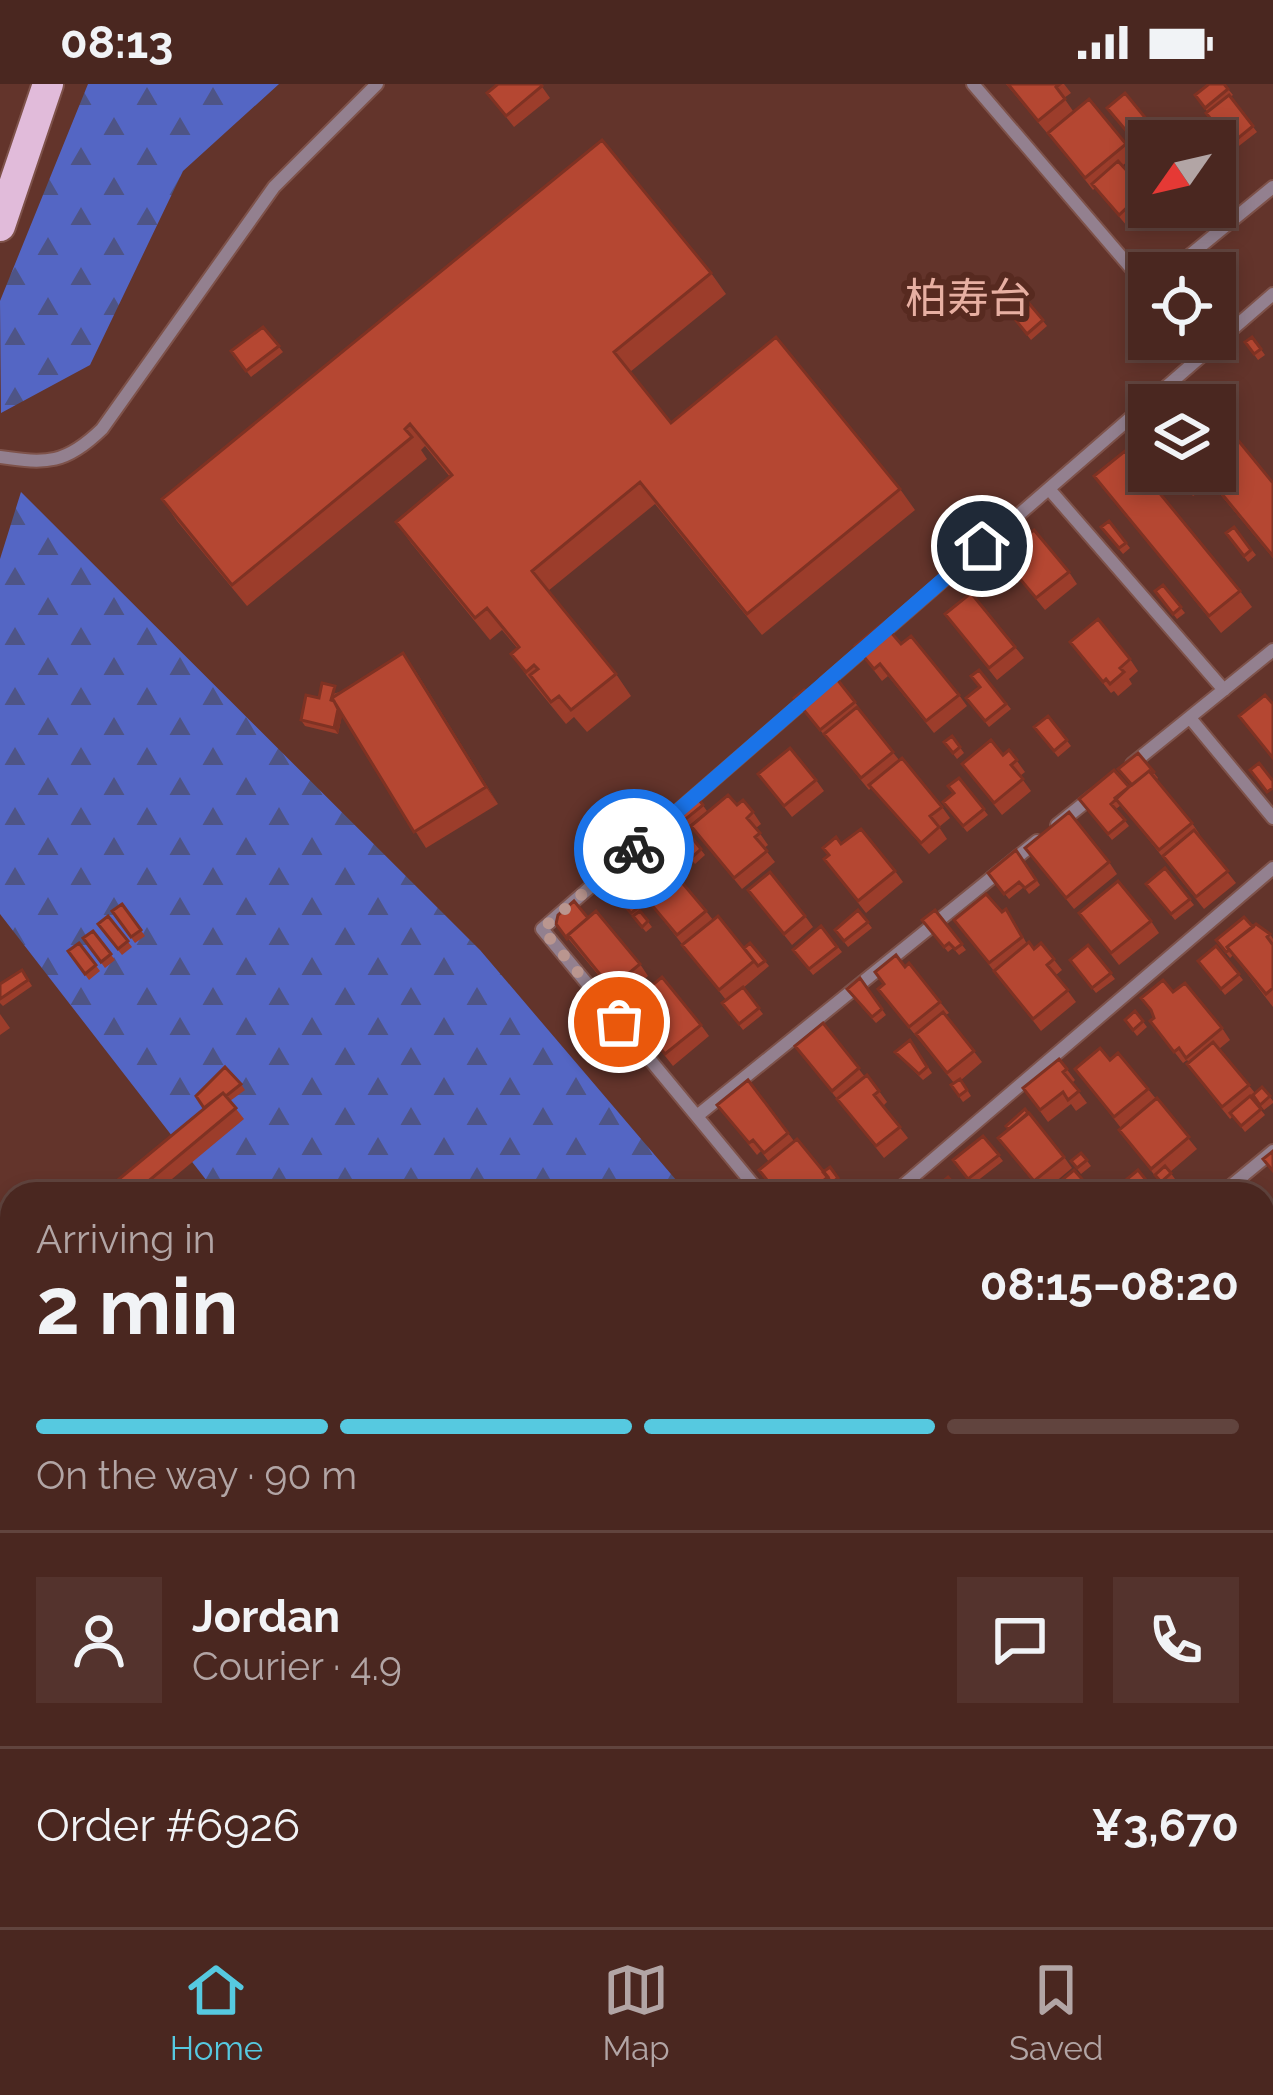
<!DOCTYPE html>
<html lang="en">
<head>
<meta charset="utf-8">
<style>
	body { margin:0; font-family:Raleway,"Noto Sans JP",sans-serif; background:#54332d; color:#f1f3f6; height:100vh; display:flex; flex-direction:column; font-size:45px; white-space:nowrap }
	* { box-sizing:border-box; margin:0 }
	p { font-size:39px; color:#b2a5a5 }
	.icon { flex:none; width:66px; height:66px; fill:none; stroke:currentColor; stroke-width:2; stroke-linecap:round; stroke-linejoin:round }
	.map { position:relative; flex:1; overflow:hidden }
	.side { position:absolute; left:0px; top:1098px; width:1275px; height:747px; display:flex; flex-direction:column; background:#4a2720; border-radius:36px 36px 0 0; box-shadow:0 6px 18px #0003,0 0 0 3px #61443e }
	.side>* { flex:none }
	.needle { width:78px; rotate:236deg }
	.controls { position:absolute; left:1128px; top:36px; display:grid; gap:24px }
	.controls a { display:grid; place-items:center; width:108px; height:108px; border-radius:0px; background:#4a2720; box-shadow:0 6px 18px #0003,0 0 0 3px #61443e; font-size:60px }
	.pin { position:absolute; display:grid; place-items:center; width:102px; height:102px; color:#fff; margin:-51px; border:6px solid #fff; border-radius:50%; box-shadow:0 3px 12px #0007 }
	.courier { position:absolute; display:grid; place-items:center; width:120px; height:120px; margin:-60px; border:9px solid #1a73e8; border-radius:50%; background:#fff; color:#222; box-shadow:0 3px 15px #0007 }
	.summary em { font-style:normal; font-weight:700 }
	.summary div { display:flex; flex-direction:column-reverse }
	.summary { display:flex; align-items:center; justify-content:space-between; height:204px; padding:0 36px }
	h1 { font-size:78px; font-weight:700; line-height:90px }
	.bar { display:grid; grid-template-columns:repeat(4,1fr); gap:18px 12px; align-content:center; height:144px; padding:0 36px }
	.bar i { height:15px; border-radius:9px; background:#61443e }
	.bar .current { background:#56c9e0 }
	.bar p { grid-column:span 4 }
	.line { display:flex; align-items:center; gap:30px; padding:0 36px; border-top:3px solid #61443e }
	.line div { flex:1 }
	.round { display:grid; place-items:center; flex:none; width:126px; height:126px; border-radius:0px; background:#54332d }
	.status { display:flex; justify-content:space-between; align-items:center; height:84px; padding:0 60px; background:#4a2720; direction:ltr }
	.status svg { height:33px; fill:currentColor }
	.dock { display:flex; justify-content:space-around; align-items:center; height:168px; border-top:3px solid #61443e; background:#4a2720; font-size:33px; color:#b2a5a5 }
	.dock a { display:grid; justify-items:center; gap:6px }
	.dock .current { color:#56c9e0 }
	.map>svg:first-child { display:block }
	.forest { fill:url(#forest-firs) }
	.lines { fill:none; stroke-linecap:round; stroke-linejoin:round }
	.minor-casing { stroke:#7e524a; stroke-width:16 }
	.primary-casing { stroke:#7e524a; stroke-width:34 }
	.minor { stroke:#93808f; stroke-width:12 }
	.primary { stroke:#e1bbda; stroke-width:30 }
	.wall { fill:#9c3d2b }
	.shaded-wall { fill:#7f3223 }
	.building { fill:#b54732; stroke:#7f3223; stroke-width:3 }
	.done { stroke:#ba968f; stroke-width:12; stroke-dasharray:0 21.6 }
	.route { stroke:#1a73e8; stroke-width:15 }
	.labels { text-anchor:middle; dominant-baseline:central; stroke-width:12; stroke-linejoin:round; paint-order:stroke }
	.quarter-label { font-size:42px; fill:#e7afa2; stroke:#572a20 }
</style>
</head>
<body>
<div class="status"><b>08:13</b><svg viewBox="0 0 49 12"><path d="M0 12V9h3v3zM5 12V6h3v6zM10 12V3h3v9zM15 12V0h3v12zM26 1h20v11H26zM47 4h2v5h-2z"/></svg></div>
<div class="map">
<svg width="1273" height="1843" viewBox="0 0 1273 1843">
	<defs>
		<pattern id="forest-firs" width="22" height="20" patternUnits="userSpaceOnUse" patternTransform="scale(3)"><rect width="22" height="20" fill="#5466c4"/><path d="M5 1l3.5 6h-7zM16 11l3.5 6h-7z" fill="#4e5486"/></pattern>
	</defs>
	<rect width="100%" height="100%" fill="#63342b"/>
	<path class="forest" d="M88 0H279L183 87 90 281 1 329 0 217Z
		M21 408 480 866 688 1110H217L0 830V475Z
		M1263 1784 1273 1796V1843H818L810 1833H1263Z"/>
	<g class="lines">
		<g class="minor-casing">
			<path id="minor" d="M973 0 1149 205
				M1168 189 1273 103
				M0 373C47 380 66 380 102 345L274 103 377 0
				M1049 405 1224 606
				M825 599 1273 210
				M1190 634 1273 734
				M1132 680 1273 566
				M1057 741 1093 712
				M697 1032 1037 757
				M761 1110 542 845 810 612
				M893 1110 1273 784
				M1221 1110 1273 1067
				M1263 1333 1273 1324
				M1263 1612 1273 1604
				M1263 1715 1273 1727"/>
		</g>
		<g class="primary-casing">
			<path id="primary" d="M0 142 48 0"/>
		</g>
		<use href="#minor" class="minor"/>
		<use href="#primary" class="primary"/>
	</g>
	<path class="wall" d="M540 0 550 14 514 43 487 9Z
		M1006 0H1064L1071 9 1064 14 1073 27 1047 49Z
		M1224 0 1233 11 1230 13 1257 48 1235 65 1195 11Z
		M1125 9 1156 48 1139 62 1107 24Z
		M1169 37 1180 53 1175 57H1171L1161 44Z
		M1048 49 1126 60 1134 72 1122 82 1146 111 1140 116 1146 125 1127 142 1095 104 1093 106Z
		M711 189 726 210 630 288 671 339 900 405 915 426 762 551 655 420 548 507 616 590 631 612 587 648 574 633 566 640 527 592 511 570 518 565 502 546 490 556 411 459 396 438 450 393 425 362 421 366 427 375 247 522 177 437 162 415Z
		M1021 210 1047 242 1031 256 1005 223Z
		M263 243 283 268 251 293 231 267Z
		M1252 253 1265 271 1258 276 1245 258Z
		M1173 387H1186L1201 407 1193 412Z
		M1201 387H1215L1273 399V474Z
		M1094 392 1240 507 1252 523 1221 549Z
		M1109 437 1130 464 1123 470 1101 443Z
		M1234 443 1256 471 1248 478 1226 449Z
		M1028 450 1069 488 1077 500 1045 526 1001 472Z
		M984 463 1004 490 975 514 1024 574 997 596 945 530 968 511Z
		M1163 501 1185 529 1177 535 1155 507Z
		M1070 558 1130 575 1138 587 1129 595 1132 600 1118 612 1114 607 1111 609Z
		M855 562 959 611 967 622 934 649 888 592 882 597Z
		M415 586 498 720 426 764 342 631 338 650 305 642 301 636 319 614Z
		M979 586 1011 625 989 643 966 614 979 604Z
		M808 611 855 618 859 624 858 625 899 676 942 723 950 734 939 743 947 755 929 770 871 704 869 706 794 614Z
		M1048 632 1071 662 1058 673 1034 643Z
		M952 652 964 669 957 675 944 658Z
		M1009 666 1025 688 1020 692 1031 707 1002 731 962 680 1003 671Z
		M1138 669 1158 694 1156 696 1192 739 1200 751 1199 752 1236 799 1204 825 1121 721 1116 725 1129 742 1112 756 1079 715 1129 703 1131 701Z
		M758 690 816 696 824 707 792 733Z
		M959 694 988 731 967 748 943 718 954 709Z
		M694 709 707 727 686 744 672 726Z
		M737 721 753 728 761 740 756 744 768 761 764 764 775 778 742 805 691 742Z
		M684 744 705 771 695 780 674 753Z
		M841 760 895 787 903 798 866 829 824 775Z
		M1025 764 1109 778 1117 790 1074 825Z
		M1016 766 1040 801 1029 810 1024 803 1009 815 988 789Z
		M1165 784 1194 821 1175 836 1146 800Z
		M748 806 805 832 813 843 792 861Z
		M627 810 652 843 646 848 619 816Z
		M645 813 706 827 713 836 744 864 750 859 769 882 743 904 763 930 743 946 722 919 726 916Z
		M122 820 145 852 135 859 112 827Z
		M858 826 872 844 848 863 835 846Z
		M935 826 966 866 959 871 953 864 948 868 922 836Z
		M1002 828 1014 837 1027 860 1034 865 1041 859 1062 886 1056 891 1076 918 1041 947 954 836Z
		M1079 829 1151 837 1159 849 1119 881Z
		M108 832 132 863 122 871 98 840Z
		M588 834 640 880 648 892 619 916 556 840Z
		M821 842 842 868 813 891 793 866Z
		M1253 843 1270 850 1273 855V923L1233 871 1230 874 1216 856Z
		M93 847 115 876 105 884 83 854Z
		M79 859 100 887 89 896 68 867Z
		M1088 861 1115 895 1096 909 1070 876Z
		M1216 862 1243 896 1225 911 1198 877Z
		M905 883 940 918 949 929 946 931 982 978 961 996 971 1012 963 1018 951 1001 954 999 878 905Z
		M22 886 32 902 3 922 0 919V900Z
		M860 894 886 931 876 939 851 911Z
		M1173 908 1222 944 1230 956 1219 965 1255 1009 1262 1003 1273 1017V1019L1264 1026 1255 1014 1253 1016 1265 1031 1245 1048 1233 1032 1230 1035 1195 991 1187 980 1189 978 1187 976 1183 979 1150 937Z
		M626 923 701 941 709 952 673 982Z
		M1135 927 1147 943 1137 952 1125 936Z
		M0 930 10 944 0 951Z
		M823 939 865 993 879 1007 887 1018 883 1022 908 1054 884 1074 795 962Z
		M910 956 932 989 923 996 895 968Z
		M1059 975 1075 996 1072 999 1087 1019 1076 1027 1071 1020 1048 1038 1023 1004Z
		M1110 976 1148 1005 1197 1065 1170 1088 1175 1095 1165 1104 1127 1057 1119 1046 1121 1044 1075 985Z
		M748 996 794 1057 824 1088 830 1083 842 1099 829 1110H777L759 1086 769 1078 761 1067 757 1071 717 1021Z
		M241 1000 245 1006 230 1017 244 1035 154 1110H120L113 1100Z
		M983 1052 1003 1077 972 1101 953 1076Z
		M998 1054 1064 1073 1072 1084 1042 1109Z
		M1081 1069 1091 1082 1081 1090 1071 1077Z
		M1263 1488 1273 1497V1563L1267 1567 1263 1563Z"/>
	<path class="shaded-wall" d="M403 569 415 586 498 720 486 703Z
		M340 618 344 624 338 650 334 644Z"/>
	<path class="building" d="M498 0H540L542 2 506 32 487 9Z
		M1008 0H1060L1056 3 1065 15 1038 37Z
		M1209 0H1224L1228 5 1205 24 1195 11Z
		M1125 9 1152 42 1134 56 1107 24Z
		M1229 11 1253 42 1231 60 1206 29Z
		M1089 15 1126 60 1085 94 1048 49Z
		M1169 37 1176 47 1168 53 1161 44Z
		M602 56 711 189 614 268 671 339 776 253 900 405 747 530 640 398 532 487 616 590 571 626 559 612 551 618 530 591 538 585 534 581 526 588 511 570 519 563 487 524 475 534 396 438 452 391 410 340 405 345 412 353 232 501 162 415Z
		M1118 77 1138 99 1132 105 1138 113 1119 131 1092 100Z
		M1021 210 1043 236 1027 250 1005 223Z
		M263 243 279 262 246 287 231 267Z
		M1252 253 1261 265 1254 270 1245 258Z
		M1195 304 1209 321H1174Z
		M1215 328 1273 399V472L1203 387H1215Z
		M1125 367 1240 507 1209 532 1094 392Z
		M1174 387H1186L1196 401 1189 407Z
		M1016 435 1028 450 1002 471 990 456Z
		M1109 437 1126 459 1119 464 1101 443Z
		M1234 443 1251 466 1244 472 1226 449Z
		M1034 446 1069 488 1036 514 1001 472Z
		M984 463 1000 484 968 511 951 490Z
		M1163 501 1181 523 1173 530 1155 507Z
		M971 509 1015 563 989 584 945 530Z
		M1098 535 1130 575 1120 584 1124 588 1110 600 1106 595 1103 598 1070 558Z
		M883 539 901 560 911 552 959 611 926 637 880 580 874 585 855 562Z
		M403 569 486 703 414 748 332 614Z
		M979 586 1006 620 985 637 966 614 980 603 971 592Z
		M833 590 855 618 820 646 794 614 804 606 808 611Z
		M322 599 335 602 331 616 334 617 338 625 334 644 301 636 306 611 319 614Z
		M1265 611 1273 620V674L1239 632Z
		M857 623 893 668 861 694 824 650Z
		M1048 632 1067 656 1054 667 1034 643Z
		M952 652 960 663 953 669 944 658Z
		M991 656 1003 671 1009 666 1017 676 1011 681 1023 695 994 719 962 680Z
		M790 664 816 696 784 722 758 690Z
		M1138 669 1154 688 1152 690 1149 687 1132 701 1118 685Z
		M902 674 942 723 930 732 939 743 921 759 869 701Z
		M1259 679 1273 697V704L1267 708 1250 686Z
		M1114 686 1129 703 1111 720 1125 736 1108 750 1079 715Z
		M1149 687 1192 739 1159 766 1115 714Z
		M959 694 984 725 963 742 943 718 954 709 948 702Z
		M694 709 703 721 682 738 672 726Z
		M728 711 737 721 743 716 753 728 747 734 760 749 755 753 767 767 734 794 691 742Z
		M1069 728 1109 778 1066 814 1025 764Z
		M684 744 701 765 691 774 674 753Z
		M861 745 895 787 858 817 824 775 829 771 823 764 836 753 841 760Z
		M1194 746 1228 787 1196 813 1163 772Z
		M1016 766 1036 796 1025 804 1019 798 1004 810 988 789Z
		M1165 784 1190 815 1171 830 1146 800Z
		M770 788 805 832 784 850 748 806Z
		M674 789 706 827 677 851 645 813Z
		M1118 797 1151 837 1111 869 1079 829Z
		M627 810 638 824 631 829 619 816Z
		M986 810 1002 828 1006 825 1022 853 989 879 954 836Z
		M574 817 588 834 568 851 569 853 567 855 556 840 558 831Z
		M122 820 141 846 131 853 112 827Z
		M858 826 868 838 844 857 835 846Z
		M935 826 962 860 955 865 949 859 944 863 922 836Z
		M596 827 640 880 611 904 568 851Z
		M640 827 648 837 642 843 633 832Z
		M108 832 128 857 118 865 98 840Z
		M718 832 754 877 719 906 682 861Z
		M1244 833 1253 843 1227 863 1229 866 1226 868 1216 856Z
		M1256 840 1270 850 1267 853 1273 861V904L1266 910 1227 863Z
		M821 842 837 863 809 885 793 866Z
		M93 847 111 870 101 878 83 854Z
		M1029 858 1034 865 1041 859 1054 875 1047 881 1068 906 1033 935 994 887Z
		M79 859 96 881 85 890 68 867Z
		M750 859 765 877 758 882 744 864Z
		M1088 861 1111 889 1092 904 1070 876Z
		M1216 862 1239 890 1221 905 1198 877Z
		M896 871 905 883 909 879 940 918 909 943 878 905 884 900 875 888Z
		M22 886 28 896 0 915V900Z
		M662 893 701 941 665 970 626 923Z
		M860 894 882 925 872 933 847 905Z
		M1163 896 1173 908 1185 899 1222 944 1186 974 1179 964 1174 968 1150 937 1154 934 1151 926 1141 914Z
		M743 903 759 924 739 940 722 919Z
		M1135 927 1143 937 1133 946 1125 936Z
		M943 928 974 967 947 989 916 950Z
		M823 939 859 984 832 1007 795 962Z
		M910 956 927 983 919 990 895 968Z
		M1213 958 1249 1001 1222 1023 1187 980Z
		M1100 964 1110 976 1118 969 1148 1005 1114 1033 1075 985Z
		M1059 975 1067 985 1063 988 1079 1007 1068 1016 1063 1008 1040 1026 1023 1004Z
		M225 983 241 1000 226 1012 223 1009 204 1024 196 1012Z
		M867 991 879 1007 874 1011 900 1043 876 1062 837 1015Z
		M960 995 967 1006 959 1012 951 1001Z
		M748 996 788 1049 764 1069 753 1056 749 1059 717 1021Z
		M1262 1003 1270 1012 1260 1021 1253 1011Z
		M223 1009 236 1024 133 1110H121L113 1100Z
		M1250 1012 1261 1025 1241 1042 1230 1029Z
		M1157 1014 1189 1053 1151 1085 1119 1046Z
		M1025 1025 1028 1029 1009 1045 1006 1042Z
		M1029 1029 1064 1073 1034 1097 998 1054Z
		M983 1052 999 1071 968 1095 953 1076Z
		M797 1055 828 1093 807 1110H778L759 1086Z
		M1273 1067V1087L1263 1075Z
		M1081 1069 1087 1076 1077 1084 1071 1077Z
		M1165 1082 1171 1089 1161 1098 1155 1091Z
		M830 1083 838 1094 832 1099 823 1088Z
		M1074 1086 1089 1103 1084 1107 1086 1110H1045Z
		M1138 1086 1154 1106 1149 1110H1109Z
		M948 1093 962 1110H927Z
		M910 1100 919 1110H906L903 1106Z
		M1269 1170 1273 1175V1238L1263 1226V1175Z
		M1273 1326V1354L1263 1342V1334Z
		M1263 1353 1273 1365V1421L1270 1423 1263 1414Z
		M1263 1488 1273 1497V1520L1263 1528Z
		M1273 1534V1555L1263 1561V1542Z
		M1273 1644V1698L1263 1686V1653Z"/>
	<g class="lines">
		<path class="done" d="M619 938 542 845 634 765"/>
		<path class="route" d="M634 765 982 462"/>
	</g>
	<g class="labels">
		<g class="quarter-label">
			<text x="968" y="214">柏寿台</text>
		</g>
	</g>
</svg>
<div class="controls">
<a><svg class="needle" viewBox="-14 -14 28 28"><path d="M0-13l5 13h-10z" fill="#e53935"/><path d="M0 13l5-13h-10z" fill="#b2a5a5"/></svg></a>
<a><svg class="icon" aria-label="locate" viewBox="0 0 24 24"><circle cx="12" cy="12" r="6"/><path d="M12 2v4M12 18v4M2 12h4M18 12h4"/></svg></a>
<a><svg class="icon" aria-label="layers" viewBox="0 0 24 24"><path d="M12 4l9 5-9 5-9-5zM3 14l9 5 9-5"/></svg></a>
</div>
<div class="pin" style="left:619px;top:938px;background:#ea580c"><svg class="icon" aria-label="bag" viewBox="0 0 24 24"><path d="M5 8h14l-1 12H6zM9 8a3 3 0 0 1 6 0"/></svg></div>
<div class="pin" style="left:982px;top:462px;background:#1f2937"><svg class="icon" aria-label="home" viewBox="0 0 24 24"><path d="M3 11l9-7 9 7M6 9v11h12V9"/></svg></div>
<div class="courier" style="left:634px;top:765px"><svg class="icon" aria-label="bike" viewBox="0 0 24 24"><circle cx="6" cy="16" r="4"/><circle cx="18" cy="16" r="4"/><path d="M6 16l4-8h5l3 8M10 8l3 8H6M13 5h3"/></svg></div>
<section class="side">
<div class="summary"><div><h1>2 min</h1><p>Arriving in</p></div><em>08:15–08:20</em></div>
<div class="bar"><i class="current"></i><i class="current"></i><i class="current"></i><i></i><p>On the way · 90 m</p></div>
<div class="line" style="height:216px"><a class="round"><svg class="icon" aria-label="person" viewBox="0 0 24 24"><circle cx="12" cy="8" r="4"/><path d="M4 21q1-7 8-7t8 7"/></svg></a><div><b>Jordan</b><p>Courier · 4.9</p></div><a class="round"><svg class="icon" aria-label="chat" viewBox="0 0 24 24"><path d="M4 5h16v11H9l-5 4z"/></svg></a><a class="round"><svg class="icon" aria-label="phone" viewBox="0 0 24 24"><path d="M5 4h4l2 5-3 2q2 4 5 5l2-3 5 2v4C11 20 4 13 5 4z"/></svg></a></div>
<div class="line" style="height:156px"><div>Order #6926</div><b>¥3,670</b></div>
</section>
</div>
<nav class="dock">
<a class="current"><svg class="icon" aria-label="home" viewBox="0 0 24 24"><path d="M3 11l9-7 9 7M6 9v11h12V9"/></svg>Home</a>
<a><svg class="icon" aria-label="map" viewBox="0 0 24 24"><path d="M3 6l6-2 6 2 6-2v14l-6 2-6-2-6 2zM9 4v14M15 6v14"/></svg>Map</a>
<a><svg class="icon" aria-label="saved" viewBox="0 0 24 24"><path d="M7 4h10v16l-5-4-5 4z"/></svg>Saved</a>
</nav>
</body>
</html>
